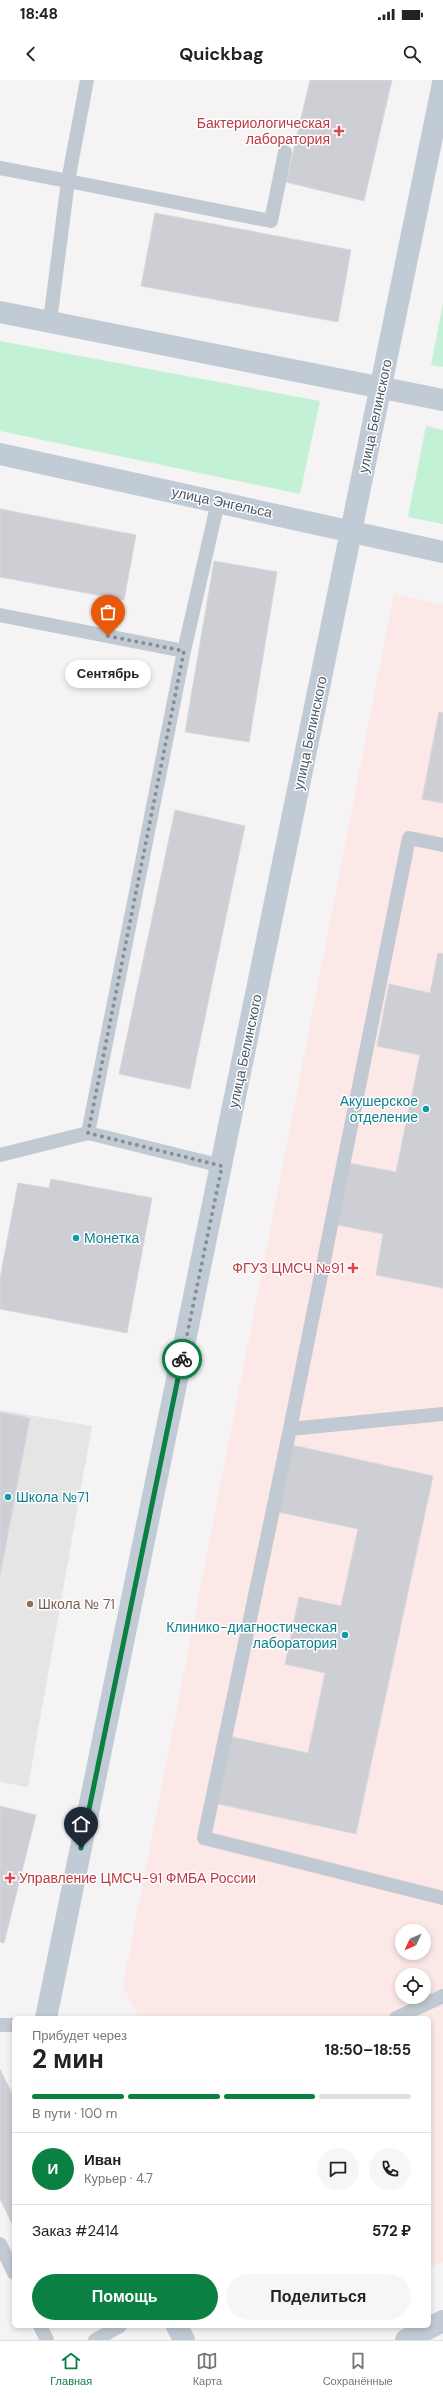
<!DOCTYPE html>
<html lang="ru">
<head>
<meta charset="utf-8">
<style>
	body { margin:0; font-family:"DM Sans",sans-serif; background:#f6f6f6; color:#222; height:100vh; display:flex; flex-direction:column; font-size:15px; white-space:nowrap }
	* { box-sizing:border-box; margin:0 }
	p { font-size:13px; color:#767676 }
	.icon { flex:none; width:22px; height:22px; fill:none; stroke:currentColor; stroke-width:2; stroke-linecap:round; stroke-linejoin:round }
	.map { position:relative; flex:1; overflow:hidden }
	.drawer { position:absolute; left:12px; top:1936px; width:419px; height:312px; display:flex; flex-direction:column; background:#fff; border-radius:6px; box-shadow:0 2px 6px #0003 }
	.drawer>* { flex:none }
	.needle { width:26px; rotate:226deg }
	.fabs { position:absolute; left:395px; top:1844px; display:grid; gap:8px }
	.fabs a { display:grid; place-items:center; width:36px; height:36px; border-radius:50%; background:#fff; box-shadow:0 2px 6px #0003; font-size:20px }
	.pin { position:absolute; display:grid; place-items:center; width:34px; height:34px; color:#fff; margin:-41px -17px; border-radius:50% 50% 50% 0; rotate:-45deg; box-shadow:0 0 4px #0007 }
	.pin .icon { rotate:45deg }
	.courier { position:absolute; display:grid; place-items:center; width:40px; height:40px; margin:-20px; border:3px solid #0b8043; border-radius:50%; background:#fff; color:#222; box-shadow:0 1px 5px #0007 }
	.bubble { position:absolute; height:28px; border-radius:14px; background:#fff; box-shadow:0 2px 6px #0003; font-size:13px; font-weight:700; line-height:28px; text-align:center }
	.overview em { font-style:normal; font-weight:700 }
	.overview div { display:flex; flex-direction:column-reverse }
	.overview { display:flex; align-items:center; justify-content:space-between; height:68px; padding:0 20px }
	h1 { font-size:26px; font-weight:700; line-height:30px }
	.bar { display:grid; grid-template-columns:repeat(4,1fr); gap:6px 4px; align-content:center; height:48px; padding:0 20px }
	.bar i { height:5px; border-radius:3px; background:#e0e0e0 }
	.bar .active { background:#0b8043 }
	.bar p { grid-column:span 4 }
	.line { display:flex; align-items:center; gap:10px; padding:0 20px; border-top:1px solid #e0e0e0 }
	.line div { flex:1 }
	.round { display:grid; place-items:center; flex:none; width:42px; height:42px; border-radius:21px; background:#f6f6f6 }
	.primary-button { display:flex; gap:8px; margin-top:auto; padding:8px 20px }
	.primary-button a { flex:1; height:46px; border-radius:24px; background:#0b8043; color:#fff; font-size:16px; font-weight:700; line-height:46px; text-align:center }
	.primary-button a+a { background:#f6f6f6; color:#222 }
	.status { display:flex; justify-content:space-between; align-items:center; height:28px; padding:0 20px; background:#fff; direction:ltr }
	.status svg { height:11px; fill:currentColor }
	header { display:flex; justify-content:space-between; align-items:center; height:52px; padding:0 20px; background:#fff; font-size:18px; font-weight:700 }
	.dock { display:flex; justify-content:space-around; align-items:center; height:56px; border-top:1px solid #e0e0e0; background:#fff; font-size:11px; color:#767676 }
	.dock a { display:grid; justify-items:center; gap:2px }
	.dock .active { color:#0b8043 }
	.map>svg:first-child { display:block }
	.education { fill:#e6e4e5 }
	.medical { fill:#fce8e6; fill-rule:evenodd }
	.green { fill:#c3f1d5 }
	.building { fill:#cdcfd5; stroke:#d7d9de }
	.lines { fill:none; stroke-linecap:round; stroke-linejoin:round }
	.lane { stroke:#c1cad2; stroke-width:14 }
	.secondary { stroke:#c1cbd6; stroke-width:22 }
	.done { stroke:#868d94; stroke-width:4; stroke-dasharray:0 7.2 }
	.route { stroke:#0b8043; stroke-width:5 }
	.health-dot { fill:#e0444e; stroke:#fff; stroke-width:1.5 }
	.culture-dot { fill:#0f9aa8; stroke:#fff; stroke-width:1.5 }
	.education-dot { fill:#8d6e63; stroke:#fff; stroke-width:1.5 }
	.labels { text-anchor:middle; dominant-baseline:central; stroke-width:3; stroke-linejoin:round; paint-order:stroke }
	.health-label { font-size:14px; fill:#be3a42; stroke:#fff; text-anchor:end }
	.street-label { font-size:14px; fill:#4a5661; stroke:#fff }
	.culture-label { font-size:14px; fill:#0d838f; stroke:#fff; text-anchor:end }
	.education-label { font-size:14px; fill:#785e54; stroke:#fff; text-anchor:start }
</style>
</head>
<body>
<div class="status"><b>18:48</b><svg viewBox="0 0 49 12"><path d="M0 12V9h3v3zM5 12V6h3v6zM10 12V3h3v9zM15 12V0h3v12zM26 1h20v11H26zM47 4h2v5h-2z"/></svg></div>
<header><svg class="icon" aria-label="back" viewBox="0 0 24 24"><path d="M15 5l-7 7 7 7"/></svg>Quickbag<svg class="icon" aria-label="search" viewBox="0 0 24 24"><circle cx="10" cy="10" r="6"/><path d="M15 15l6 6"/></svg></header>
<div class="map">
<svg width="443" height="2260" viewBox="0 0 443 2260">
	<rect width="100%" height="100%" fill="#f5f3f3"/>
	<path class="education" d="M0 1330 92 1346 28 1707 0 1702Z"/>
	<path class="medical" d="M394 514 443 525V2182L429 2189V1938H139L123 1906ZM402 1851H424V1873H402ZM402 1895H424V1917H402Z"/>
	<path class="green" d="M443 223V287L431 285Z
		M0 261 320 321 300 414 0 351Z
		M426 346 443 350V444L408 437Z"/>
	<path class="building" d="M310 0H392L364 121 286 102Z
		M155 133 351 170 338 242 141 206Z
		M0 429 136 455 124 520 0 497Z
		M214 481 277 492 249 662 185 652Z
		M439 632 443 633V723L422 719Z
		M175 730 245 746 190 1009 119 994Z
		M438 873 443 874V1208L376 1195 383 1154 337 1145 349 1083 396 1092 420 975 377 966 389 904 430 913Z
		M51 1099 152 1118 127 1253 0 1229V1198L18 1103 49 1108Z
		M0 1332 30 1338 0 1496Z
		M292 1365 433 1396 356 1754 214 1723 228 1656 308 1673 325 1593 285 1584 299 1517 341 1526 358 1449 278 1432Z
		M0 1726 36 1735 4 1863 0 1862Z
		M0 1989 14 2018V2148L0 2119Z"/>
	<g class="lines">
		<path class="lane" d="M0 88 68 101 87 0
			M50 241 68 101 271 141 285 72
			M0 535 184 571 88 1053
			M184 571 218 422
			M0 1075 88 1053 222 1086
			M443 1334 290 1349 204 1758 443 1818
			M290 1349 409 758 443 765
			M396 1938 443 1916
			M0 1945H14
			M0 2164 14 2193
			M40 2246 47 2260
			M95 2260 120 2246"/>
		<path class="secondary" d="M0 232 443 320
			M0 374 443 472
			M46 1938 443 3
			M177 2246 184 2260
			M406 2260 443 2241"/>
	</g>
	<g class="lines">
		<path class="done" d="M108 556 184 571 88 1053 222 1086 182 1279"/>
		<path class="route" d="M81 1768 182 1279"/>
	</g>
	<g class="health-dot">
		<path d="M337 45h4v4h4v4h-4v4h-4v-4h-4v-4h4z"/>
		<path d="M351 1182h4v4h4v4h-4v4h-4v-4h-4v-4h4z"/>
		<path d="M8 1792h4v4h4v4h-4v4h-4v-4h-4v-4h4z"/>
	</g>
	<g class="culture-dot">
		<circle cx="426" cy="1029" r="4"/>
		<circle cx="76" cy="1158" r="4"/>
		<circle cx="8" cy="1417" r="4"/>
		<circle cx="345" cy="1555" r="4"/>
	</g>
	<circle class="education-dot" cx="30" cy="1524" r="4"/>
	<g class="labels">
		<g class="health-label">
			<text x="330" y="43">Бактериологическая<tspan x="330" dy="16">лаборатория</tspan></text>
			<text x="344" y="1188">ФГУЗ ЦМСЧ №91</text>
			<text x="19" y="1798" text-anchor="start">Управление ЦМСЧ-91 ФМБА России</text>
		</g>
		<g class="street-label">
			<text transform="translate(375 336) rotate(-78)">улица Белинского</text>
			<text transform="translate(222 422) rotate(12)">улица Энгельса</text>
			<text transform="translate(310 653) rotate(-78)">улица Белинского</text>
			<text transform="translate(245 971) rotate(-78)">улица Белинского</text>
		</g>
		<g class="culture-label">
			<text x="418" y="1021">Акушерское<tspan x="418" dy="16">отделение</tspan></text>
			<text x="84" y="1158" text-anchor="start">Монетка</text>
			<text x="16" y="1417" text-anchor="start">Школа №71</text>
			<text x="337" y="1547">Клинико-диагностическая<tspan x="337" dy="16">лаборатория</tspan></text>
		</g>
		<g class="education-label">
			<text x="38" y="1524">Школа № 71</text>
		</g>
	</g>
</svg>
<div class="fabs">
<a><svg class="needle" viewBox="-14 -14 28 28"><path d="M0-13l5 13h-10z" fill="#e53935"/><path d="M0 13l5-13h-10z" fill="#767676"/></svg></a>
<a><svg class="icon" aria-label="locate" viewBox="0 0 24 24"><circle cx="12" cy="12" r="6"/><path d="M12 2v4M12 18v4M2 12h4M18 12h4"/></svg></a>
</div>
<div class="pin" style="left:108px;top:556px;background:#ea580c"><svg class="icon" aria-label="bag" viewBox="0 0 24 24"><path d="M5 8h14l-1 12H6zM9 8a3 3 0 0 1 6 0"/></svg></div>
<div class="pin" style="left:81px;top:1768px;background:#1f2937"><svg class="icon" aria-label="home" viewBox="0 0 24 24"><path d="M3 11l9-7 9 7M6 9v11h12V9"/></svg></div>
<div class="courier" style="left:182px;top:1279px"><svg class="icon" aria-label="bike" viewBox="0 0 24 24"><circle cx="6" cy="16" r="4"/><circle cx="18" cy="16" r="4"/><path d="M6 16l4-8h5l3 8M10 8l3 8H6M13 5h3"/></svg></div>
<div class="bubble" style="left:65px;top:580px;width:86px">Сентябрь</div>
<section class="drawer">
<div class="overview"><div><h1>2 мин</h1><p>Прибудет через</p></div><em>18:50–18:55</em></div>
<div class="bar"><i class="active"></i><i class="active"></i><i class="active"></i><i></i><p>В пути · 100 m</p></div>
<div class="line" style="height:72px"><b class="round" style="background:#0b8043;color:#fff">И</b><div><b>Иван</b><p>Курьер · 4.7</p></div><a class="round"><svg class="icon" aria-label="chat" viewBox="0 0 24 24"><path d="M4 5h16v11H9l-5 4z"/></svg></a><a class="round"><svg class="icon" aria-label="phone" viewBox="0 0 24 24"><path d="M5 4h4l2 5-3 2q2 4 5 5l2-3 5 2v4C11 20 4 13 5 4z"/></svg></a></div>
<div class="line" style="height:52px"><div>Заказ #2414</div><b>572 ₽</b></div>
<div class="primary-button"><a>Помощь</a><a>Поделиться</a></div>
</section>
</div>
<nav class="dock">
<a class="active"><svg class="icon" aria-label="home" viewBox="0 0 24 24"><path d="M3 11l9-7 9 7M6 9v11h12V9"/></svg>Главная</a>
<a><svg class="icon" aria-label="map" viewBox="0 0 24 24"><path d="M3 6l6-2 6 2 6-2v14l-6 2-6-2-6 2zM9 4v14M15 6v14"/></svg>Карта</a>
<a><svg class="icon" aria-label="saved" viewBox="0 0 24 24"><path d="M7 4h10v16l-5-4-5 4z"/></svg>Сохранённые</a>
</nav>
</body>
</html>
